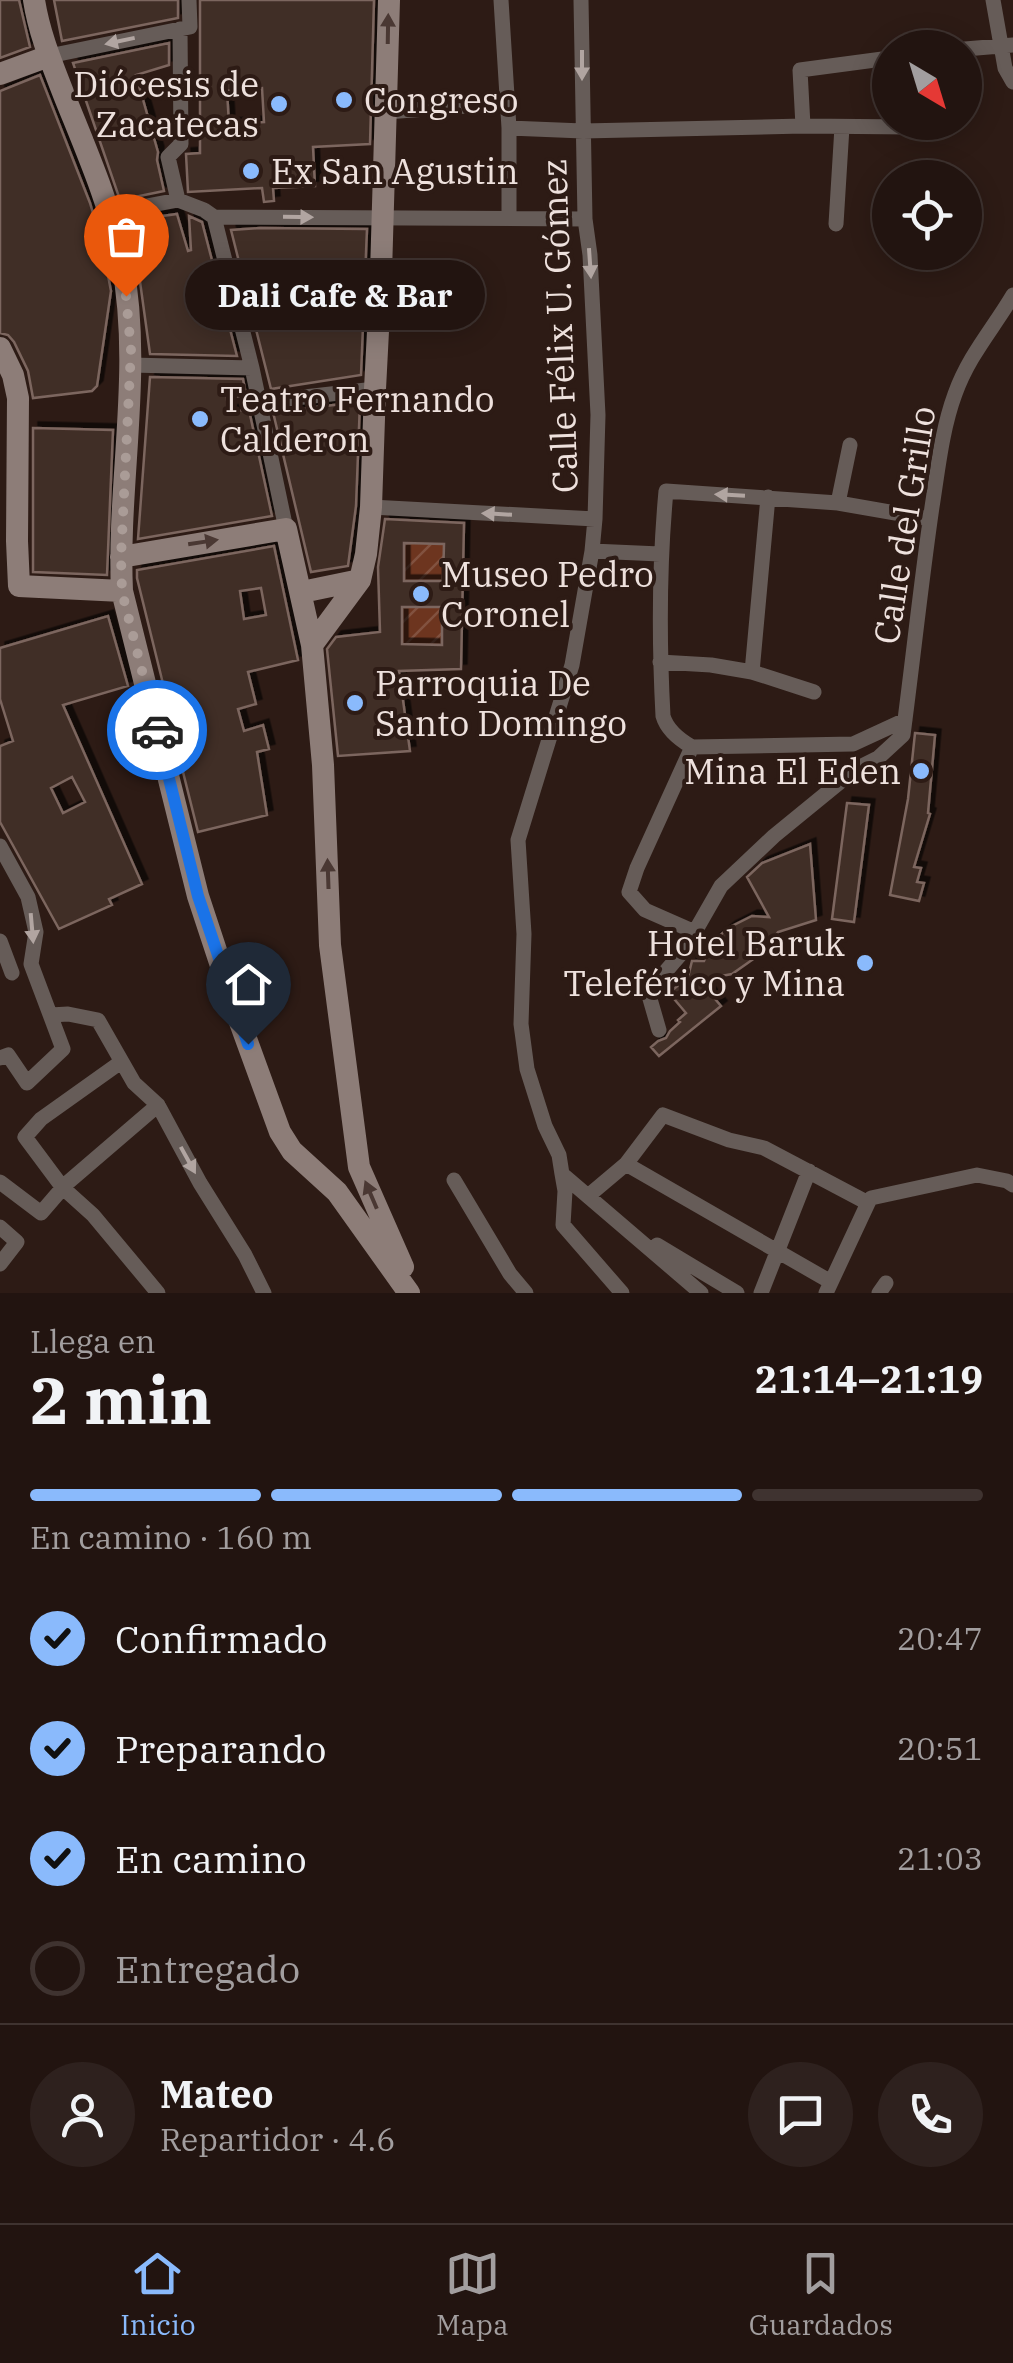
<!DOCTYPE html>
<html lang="es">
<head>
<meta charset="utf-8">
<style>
	body { margin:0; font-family:"IBM Plex Serif",serif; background:#2e211e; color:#f1f3f6; height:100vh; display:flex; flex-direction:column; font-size:38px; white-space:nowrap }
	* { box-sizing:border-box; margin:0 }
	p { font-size:32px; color:#a29e9f }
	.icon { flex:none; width:55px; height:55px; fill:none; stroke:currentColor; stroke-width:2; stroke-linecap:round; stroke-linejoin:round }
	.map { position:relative; height:1293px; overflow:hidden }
	.sheet { display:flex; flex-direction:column; background:#221410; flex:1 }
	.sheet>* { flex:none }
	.needle { width:65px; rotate:142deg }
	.buttons { position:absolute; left:872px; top:30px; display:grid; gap:20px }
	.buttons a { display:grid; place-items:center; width:110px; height:110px; border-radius:50%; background:#221410; box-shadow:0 5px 25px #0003,0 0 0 2px #3f3330; font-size:50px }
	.pin { position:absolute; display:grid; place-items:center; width:85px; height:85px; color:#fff; margin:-102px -42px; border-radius:50% 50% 50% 0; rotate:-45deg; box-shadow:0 0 10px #0007 }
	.pin .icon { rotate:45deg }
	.courier { position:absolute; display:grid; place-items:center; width:100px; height:100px; margin:-50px; border:8px solid #1a73e8; border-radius:50%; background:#fff; color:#222; box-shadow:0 2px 12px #0007 }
	.bubble { position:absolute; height:70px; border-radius:35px; background:#221410; box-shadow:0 5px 25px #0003,0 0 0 2px #3f3330; font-size:32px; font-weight:700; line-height:70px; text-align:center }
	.headline em { font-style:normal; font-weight:700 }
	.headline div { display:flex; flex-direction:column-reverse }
	.headline { display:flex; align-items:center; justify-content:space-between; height:170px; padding:0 30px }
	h1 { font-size:65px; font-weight:700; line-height:75px }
	.bar { display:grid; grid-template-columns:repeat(4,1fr); gap:15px 10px; align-content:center; height:120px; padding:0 30px }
	.bar i { height:12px; border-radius:8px; background:#3f3330 }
	.bar .selected { background:#8abafc }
	.bar p { grid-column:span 4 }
	.line { display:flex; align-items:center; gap:25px; padding:0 30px; border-top:2px solid #3f3330 }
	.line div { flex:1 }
	.round { display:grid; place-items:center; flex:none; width:105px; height:105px; border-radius:52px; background:#2e211e }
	ol { padding:0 30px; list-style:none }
	li { display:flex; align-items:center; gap:30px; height:110px }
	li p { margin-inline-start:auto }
	li .icon { padding:10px; border-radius:50%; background:#8abafc; color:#111; stroke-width:4 }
	li:last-child { color:#a29e9f }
	li i { width:55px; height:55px; border:5px solid #3f3330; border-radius:50% }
	.menu { display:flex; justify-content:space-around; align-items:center; height:140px; border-top:2px solid #3f3330; background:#221410; font-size:28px; color:#a29e9f }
	.menu a { display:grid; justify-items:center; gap:5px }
	.menu .selected { color:#8abafc }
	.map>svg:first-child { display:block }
	.garden { fill:url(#garden-furrows) }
	.building { fill:#412e27; stroke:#7c665e; stroke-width:2.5; fill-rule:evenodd; filter:url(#shadow) }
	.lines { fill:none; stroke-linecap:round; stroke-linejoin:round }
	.street { stroke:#665c58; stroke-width:15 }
	.secondary { stroke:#8d7d78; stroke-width:22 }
	.oneway { fill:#4a3833 }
	.oneway2 { fill:#b1a5a1 }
	.done { stroke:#aa9c97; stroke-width:10; stroke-dasharray:0 18 }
	.route { stroke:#1a73e8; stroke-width:12 }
	.poi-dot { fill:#8abafc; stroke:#2d1b15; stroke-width:4 }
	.labels { text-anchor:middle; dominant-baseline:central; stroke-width:8; stroke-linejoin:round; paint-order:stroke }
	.poi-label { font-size:35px; fill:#eee1dd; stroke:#2d1b15; text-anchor:start }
	.street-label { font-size:35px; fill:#eee1dd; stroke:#2d1b15 }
</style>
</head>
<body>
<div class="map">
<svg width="1013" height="1293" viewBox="0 0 1013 1293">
	<defs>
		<pattern id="garden-furrows" width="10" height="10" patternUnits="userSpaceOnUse" patternTransform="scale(2.5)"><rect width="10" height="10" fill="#6d351f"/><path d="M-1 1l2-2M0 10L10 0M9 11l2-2" fill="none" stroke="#82523f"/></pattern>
		<filter id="shadow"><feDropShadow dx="5.5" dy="-5.5" stdDeviation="0" flood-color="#0009"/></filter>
	</defs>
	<rect width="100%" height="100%" fill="#2d1b15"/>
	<path class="garden" d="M404 543 444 544 443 581H404Z
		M402 607H442V645L402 644Z"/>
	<path class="building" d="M0 0H19L30 47 0 58Z
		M54 0H178V18L62 41Z
		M200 0H374L370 144 313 147 315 186 273 188 274 201 264 202 262 188 188 192 186 154 200 153ZM262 88 264 122 229 124 227 91Z
		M169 43V65L136 75 158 152 157 160 164 191 120 200 73 63Z
		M40 75 90 203 102 244 111 291 97 386 92 391 33 398 28 371 14 342 8 335 0 333V91Z
		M177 214 188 251 191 250 189 216 202 222 237 356 150 354 137 260 127 221Z
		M260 228 367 229 361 375 271 389 231 230Z
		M150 377 243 379 246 395 227 398 228 411 249 410 272 516 138 539Z
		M360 402 356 506 348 566 311 572 273 412Z
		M33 428 113 430 107 575 33 572Z
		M385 519 464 523 461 669 399 671 410 751 338 756 327 649 336 637 380 632 378 567ZM404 543 444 544 443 581H404ZM402 607H442V645L402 644Z
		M274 546 298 660 248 672 256 704 238 709 244 731 263 725 269 749 257 752 267 815 198 832 166 704H168L137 578V570ZM261 588 266 615 244 619 240 591Z
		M108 616 128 686 63 705 142 884 109 899 112 905 59 929 0 822V746L13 741 0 699V648ZM72 777 85 802 63 813 51 788Z
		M915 733 935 735 928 813 930 814 914 867 921 868 917 882 924 883 919 901 890 895 908 799Z
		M847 803 869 805 854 922 832 919Z
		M810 844 816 920 778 932 766 950 732 974 699 980 721 1006 659 1056 651 1047 658 1041 666 1038 670 1031 680 1022 678 1020 686 1013 669 993 688 977 692 961H704L713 941 730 927 752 916 769 917 747 877 762 863Z"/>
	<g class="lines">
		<path class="street" d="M501 0 509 128V216
			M581 0 585 219 590 255 598 415 595 519 592 551 572 665 518 840 524 934 521 1024 527 1069 545 1126 559 1155 562 1174 701 1293
			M993 0 1005 68 1013 82
			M965 49 1013 45
			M49 56 190 27 189 0
			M386 112 507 103
			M803 126 800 70 890 58
			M509 128 583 131 803 126 912 127V122
			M178 200 168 157 181 144 180 29
			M110 213 178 200 204 210 214 217 585 219
			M214 217 252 368 286 529
			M836 224 842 127
			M131 365 252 368
			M260 402 375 389
			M838 503 850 445
			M371 507 595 519
			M592 551 660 554
			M660 662 711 665 752 672 814 692
			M752 672 768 497
			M692 747C680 740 667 730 663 716 659 641 659 566 666 491L838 503 930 519
			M692 747 637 868 629 892 645 910 695 932
			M692 747 853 744 905 720
			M0 846 28 897 36 932 31 964 63 1049 27 1083 8 1055 0 1058
			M0 941 12 973
			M51 1015 68 1014 98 1020 134 1083 158 1105 200 1183 245 1255 264 1293
			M659 1030 648 992 685 949 721 886 774 836 856 769 878 758 903 735C913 659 921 583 932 507 938 469 942 429 955 394 969 355 993 329 1013 295
			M121 1062 41 1119 25 1137 63 1188 93 1215 158 1293
			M626 1164 831 1282
			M562 1174 565 1191 563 1225 622 1293
			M454 1180 510 1274 526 1293
			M0 1182 41 1213 66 1184 158 1105
			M588 1196 626 1164 663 1115 729 1140 764 1148 868 1203
			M868 1203 871 1198 977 1175 1007 1181 1013 1185
			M0 1227 17 1242 0 1264
			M657 1245 737 1293
			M761 1293 809 1171
			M826 1293 868 1203
			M879 1293 886 1283"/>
		<path class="secondary" d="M34 0C39 33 52 64 64 95 86 150 110 204 122 262 143 371 117 482 122 591L198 896 237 1014 280 1132 292 1151 337 1192 409 1293
			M389 0 381 273 375 389 371 507 366 554 360 580 312 645 323 765 330 945 359 1167 403 1267
			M0 74 49 56
			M0 348 13 375 18 398 17 541 19 586 122 591
			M121 557 286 529 312 645
			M302 592 360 580"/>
	</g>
	<defs><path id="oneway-solid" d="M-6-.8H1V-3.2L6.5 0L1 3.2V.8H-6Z" transform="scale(2.5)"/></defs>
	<g class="oneway">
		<use href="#oneway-solid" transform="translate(388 29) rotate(-89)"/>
		<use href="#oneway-solid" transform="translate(203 542) rotate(-9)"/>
		<use href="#oneway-solid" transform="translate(328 874) rotate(-92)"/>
		<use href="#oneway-solid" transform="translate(371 1195) rotate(-113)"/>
	</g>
	<g class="oneway2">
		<use href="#oneway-solid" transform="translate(120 41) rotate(168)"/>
		<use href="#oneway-solid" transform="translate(582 65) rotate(90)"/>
		<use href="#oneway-solid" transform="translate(298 217) rotate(1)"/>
		<use href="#oneway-solid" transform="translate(590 263) rotate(86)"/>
		<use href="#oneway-solid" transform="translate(730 495) rotate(-177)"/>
		<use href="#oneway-solid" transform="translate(497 514) rotate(-177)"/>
		<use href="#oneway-solid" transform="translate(32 928) rotate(85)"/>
		<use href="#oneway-solid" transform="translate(188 1160) rotate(61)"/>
	</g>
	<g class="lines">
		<path class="done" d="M126 296 131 350 121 557 122 592 157 730"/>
		<path class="route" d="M157 730 198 896 248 1044"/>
	</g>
	<g class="poi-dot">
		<circle cx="344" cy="100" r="10"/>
		<circle cx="279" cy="104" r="10"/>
		<circle cx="251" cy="171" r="10"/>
		<circle cx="200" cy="419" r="10"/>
		<circle cx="421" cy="594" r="10"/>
		<circle cx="355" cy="703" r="10"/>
		<circle cx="921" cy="771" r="10"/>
		<circle cx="865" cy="963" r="10"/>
	</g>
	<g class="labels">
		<g class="poi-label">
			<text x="259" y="84" text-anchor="end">Diócesis de<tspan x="259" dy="40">Zacatecas</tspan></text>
			<text x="364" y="100">Congreso</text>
			<text x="271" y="171">Ex San Agustin</text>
			<text x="220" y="399">Teatro Fernando<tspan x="220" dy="40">Calderon</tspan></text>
			<text x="441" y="574">Museo Pedro<tspan x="441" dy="40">Coronel</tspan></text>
			<text x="375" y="683">Parroquia De<tspan x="375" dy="40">Santo Domingo</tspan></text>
			<text x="901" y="771" text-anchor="end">Mina El Eden</text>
			<text x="845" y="943" text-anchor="end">Hotel Baruk<tspan x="845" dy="40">Teleférico y Mina</tspan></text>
		</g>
		<g class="street-label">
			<text transform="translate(559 326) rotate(-92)">Calle Félix U. Gómez</text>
			<text transform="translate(904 525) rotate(-81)">Calle del Grillo</text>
		</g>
	</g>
</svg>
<div class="buttons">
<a><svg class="needle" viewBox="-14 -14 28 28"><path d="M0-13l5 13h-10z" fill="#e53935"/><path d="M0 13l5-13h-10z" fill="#a29e9f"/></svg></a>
<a><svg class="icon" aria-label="locate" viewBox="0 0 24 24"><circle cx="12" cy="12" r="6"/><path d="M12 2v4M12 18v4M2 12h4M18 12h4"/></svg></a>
</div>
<div class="pin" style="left:126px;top:296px;background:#ea580c"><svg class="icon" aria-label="bag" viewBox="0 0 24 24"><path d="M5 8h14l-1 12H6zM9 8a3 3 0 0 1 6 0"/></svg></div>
<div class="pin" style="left:248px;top:1044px;background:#1f2937"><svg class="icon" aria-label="home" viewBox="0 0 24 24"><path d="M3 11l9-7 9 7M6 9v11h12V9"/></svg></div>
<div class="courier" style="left:157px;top:730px"><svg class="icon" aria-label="car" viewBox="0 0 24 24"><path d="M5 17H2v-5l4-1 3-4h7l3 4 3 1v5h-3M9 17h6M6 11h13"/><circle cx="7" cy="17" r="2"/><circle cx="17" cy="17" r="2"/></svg></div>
<div class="bubble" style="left:185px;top:260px;width:300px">Dali Cafe &amp; Bar</div>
</div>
<section class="sheet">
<div class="headline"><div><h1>2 min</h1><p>Llega en</p></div><em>21:14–21:19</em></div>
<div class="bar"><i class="selected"></i><i class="selected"></i><i class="selected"></i><i></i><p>En camino · 160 m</p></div>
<ol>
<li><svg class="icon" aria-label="check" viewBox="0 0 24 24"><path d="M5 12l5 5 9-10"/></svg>Confirmado<p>20:47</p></li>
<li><svg class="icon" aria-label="check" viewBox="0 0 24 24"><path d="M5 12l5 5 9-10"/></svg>Preparando<p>20:51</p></li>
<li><svg class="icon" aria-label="check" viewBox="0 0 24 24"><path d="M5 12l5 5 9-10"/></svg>En camino<p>21:03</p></li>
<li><i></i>Entregado</li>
</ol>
<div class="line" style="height:180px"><a class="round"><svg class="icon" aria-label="person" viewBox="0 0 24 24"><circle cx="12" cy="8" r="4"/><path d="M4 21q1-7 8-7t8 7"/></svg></a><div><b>Mateo</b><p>Repartidor · 4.6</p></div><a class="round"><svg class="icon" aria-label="chat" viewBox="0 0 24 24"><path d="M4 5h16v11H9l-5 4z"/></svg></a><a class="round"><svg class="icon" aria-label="phone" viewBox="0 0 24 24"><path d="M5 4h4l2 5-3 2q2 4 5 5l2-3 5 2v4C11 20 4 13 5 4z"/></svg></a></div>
</section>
<nav class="menu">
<a class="selected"><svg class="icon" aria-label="home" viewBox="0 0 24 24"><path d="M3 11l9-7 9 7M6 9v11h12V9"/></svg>Inicio</a>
<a><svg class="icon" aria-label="map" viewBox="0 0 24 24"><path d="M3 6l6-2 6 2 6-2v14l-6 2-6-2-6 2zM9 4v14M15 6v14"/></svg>Mapa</a>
<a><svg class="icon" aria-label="saved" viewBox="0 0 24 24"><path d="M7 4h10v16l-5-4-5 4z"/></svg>Guardados</a>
</nav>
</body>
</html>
